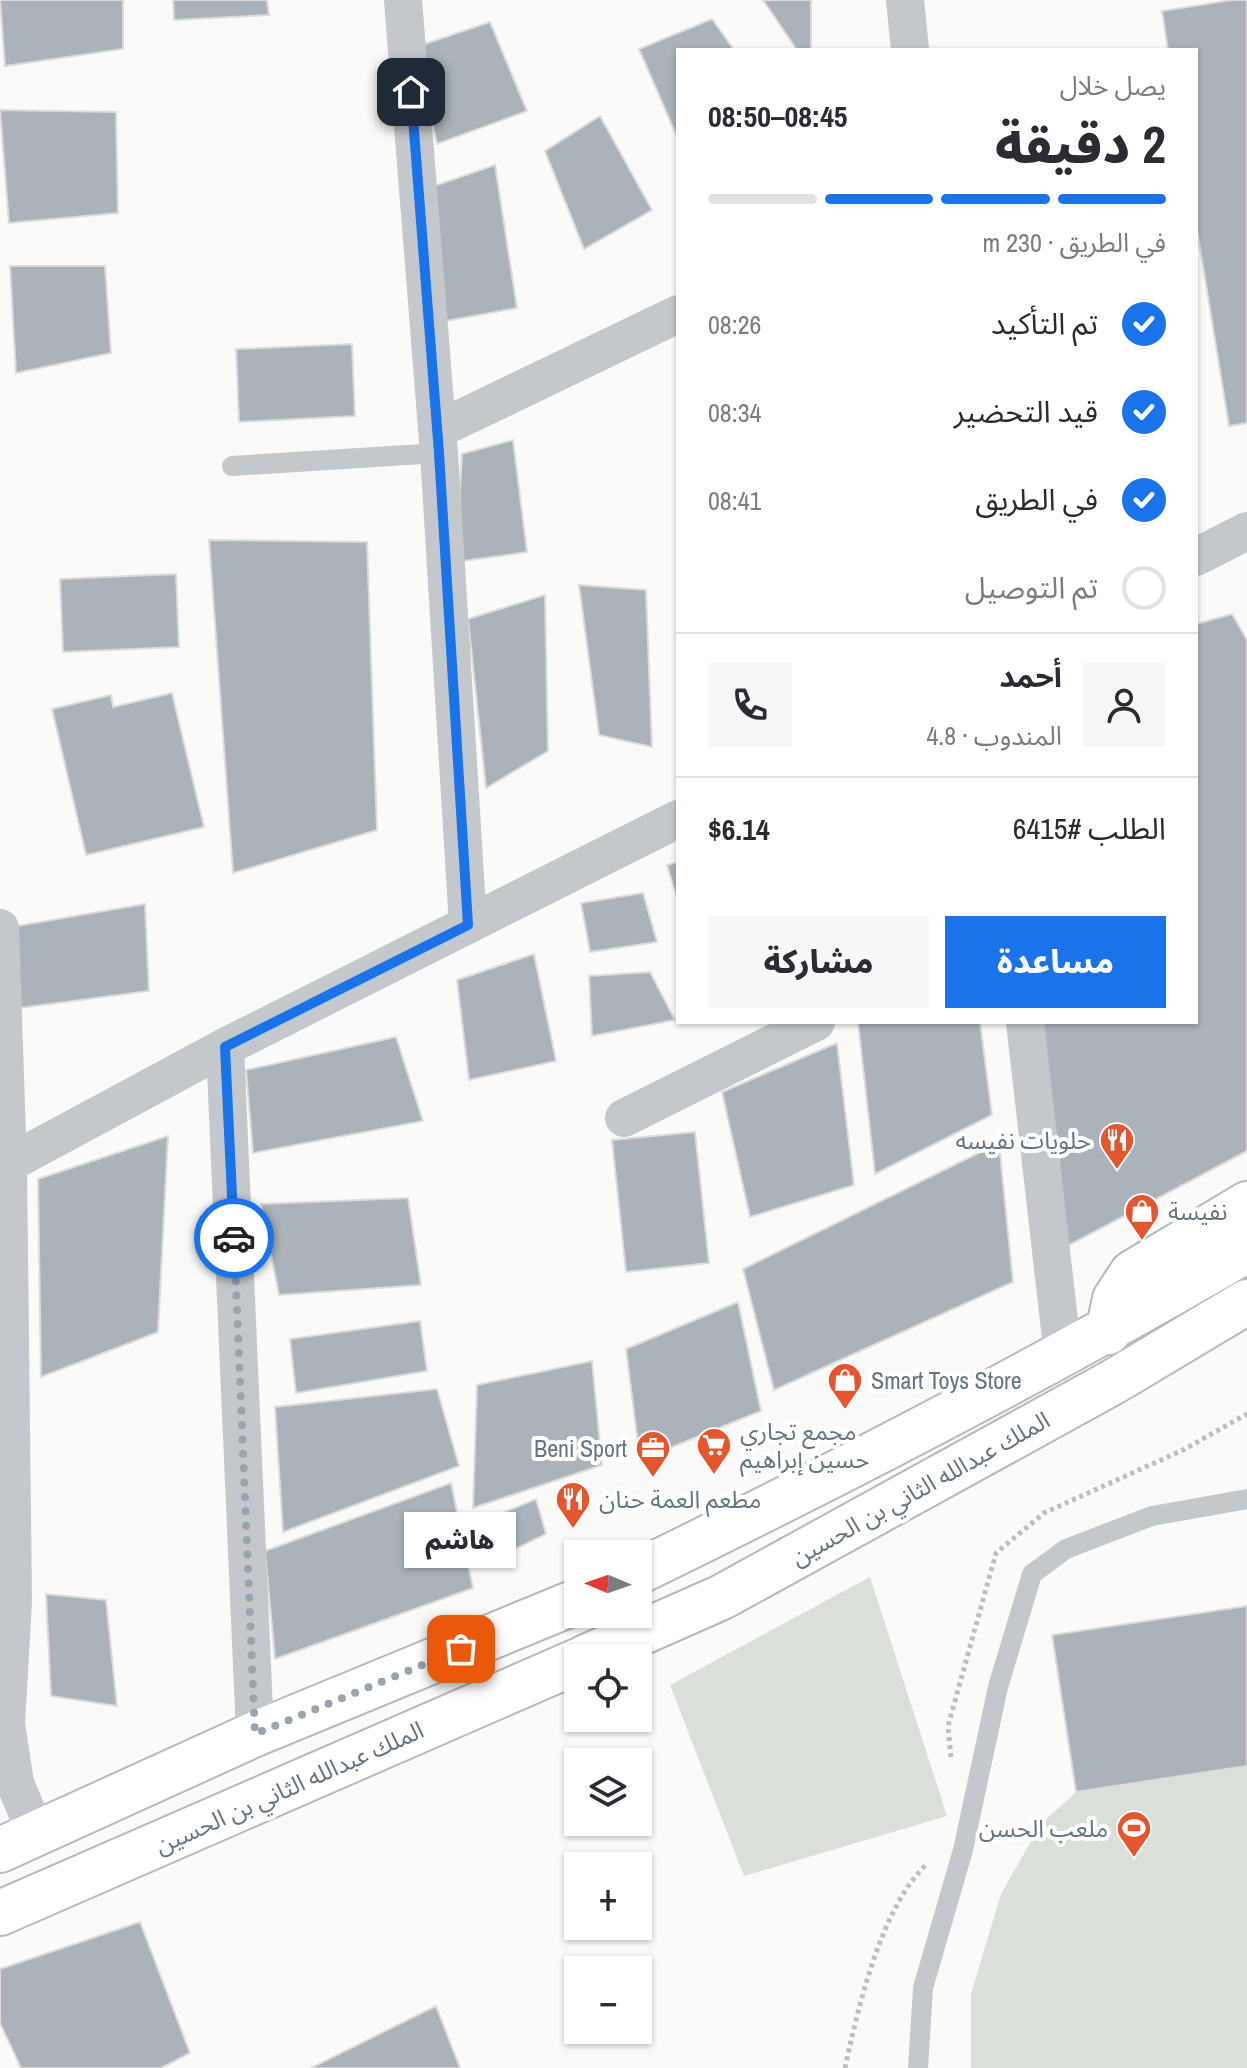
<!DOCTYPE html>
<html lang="ar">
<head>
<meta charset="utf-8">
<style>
	body { margin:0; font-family:"Archivo Narrow","Noto Sans Arabic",sans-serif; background:#f7f7f7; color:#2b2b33; direction:rtl; height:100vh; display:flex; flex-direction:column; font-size:30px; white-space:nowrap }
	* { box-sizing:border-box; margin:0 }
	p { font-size:26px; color:#7c7c81 }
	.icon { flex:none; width:44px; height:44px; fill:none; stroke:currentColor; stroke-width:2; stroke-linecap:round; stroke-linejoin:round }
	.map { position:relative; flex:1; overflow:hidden; direction:ltr }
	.side { position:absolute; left:676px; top:48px; width:522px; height:976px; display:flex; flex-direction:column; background:#fff; border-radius:0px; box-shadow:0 2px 6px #0004; direction:rtl }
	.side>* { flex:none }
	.needle { width:52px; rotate:272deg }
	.buttons { position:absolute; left:564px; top:1540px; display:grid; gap:16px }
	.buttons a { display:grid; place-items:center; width:88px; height:88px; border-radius:0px; background:#fff; box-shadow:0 2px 6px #0004; font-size:40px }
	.pin { position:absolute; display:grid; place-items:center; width:68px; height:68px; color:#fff; margin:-34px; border-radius:16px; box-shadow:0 4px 12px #0006 }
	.courier { position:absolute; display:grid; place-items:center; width:80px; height:80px; margin:-40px; border:6px solid #1a73e8; border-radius:50%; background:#fff; color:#222; box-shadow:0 2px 10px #0007 }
	.bubble { position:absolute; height:56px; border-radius:0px; background:#fff; box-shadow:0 2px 6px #0004; font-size:26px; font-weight:800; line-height:56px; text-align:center; direction:rtl }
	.summary em { font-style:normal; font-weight:800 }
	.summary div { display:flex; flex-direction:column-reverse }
	.summary { display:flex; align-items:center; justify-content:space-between; height:136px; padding:0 32px }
	h1 { font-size:52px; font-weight:800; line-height:60px }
	.bar { display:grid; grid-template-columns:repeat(4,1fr); gap:12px 8px; align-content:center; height:96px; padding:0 32px }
	.bar i { height:10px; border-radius:6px; background:#e1e1e2 }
	.bar .selected { background:#1a73e8 }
	.bar p { grid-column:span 4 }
	.line { display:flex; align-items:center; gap:20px; padding:0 32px; border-top:2px solid #e1e1e2 }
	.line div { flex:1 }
	.round { display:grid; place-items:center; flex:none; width:84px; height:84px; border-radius:0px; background:#f7f7f7 }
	ol { padding:0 32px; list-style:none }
	li { display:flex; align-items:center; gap:24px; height:88px }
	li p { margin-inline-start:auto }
	li .icon { padding:8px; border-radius:50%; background:#1a73e8; color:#fff; stroke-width:4 }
	li:last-child { color:#7c7c81 }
	li i { width:44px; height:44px; border:4px solid #e1e1e2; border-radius:50% }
	.primary-button { display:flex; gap:16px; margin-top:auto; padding:16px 32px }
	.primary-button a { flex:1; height:92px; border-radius:0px; background:#1a73e8; color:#fff; font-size:32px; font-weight:800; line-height:92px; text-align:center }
	.primary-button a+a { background:#f7f7f7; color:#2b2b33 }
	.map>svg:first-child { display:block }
	.green { fill:#dadfd7 }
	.building { fill:#aab3b9; stroke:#dcdcda; stroke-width:2 }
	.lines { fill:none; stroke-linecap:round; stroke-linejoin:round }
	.primary-casing { stroke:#b5babe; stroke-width:48 }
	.path { stroke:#bbbfc2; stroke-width:5; stroke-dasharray:4 4; stroke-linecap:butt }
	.service { stroke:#c3c8cc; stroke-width:20 }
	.minor { stroke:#c3c8cc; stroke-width:38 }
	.primary { stroke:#fff; stroke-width:44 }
	.done { stroke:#99a4ac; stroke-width:8; stroke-dasharray:0 14.4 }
	.route { stroke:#1a73e8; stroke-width:10 }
	.labels { text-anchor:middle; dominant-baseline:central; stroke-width:8; stroke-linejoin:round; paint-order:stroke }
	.poi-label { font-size:24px; fill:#657683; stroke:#fff; text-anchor:start }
	.street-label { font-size:24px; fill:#657683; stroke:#fff }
</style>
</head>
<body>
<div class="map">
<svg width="1247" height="2068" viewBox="0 0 1247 2068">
	<rect width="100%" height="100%" fill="#fafaf8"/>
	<path class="green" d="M870 1577 947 1816 744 1876 670 1685Z
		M1247 1606V2068H971V1994L1001 1894 1041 1824 1076 1792 1052 1635Z"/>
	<path class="building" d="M0 0H123V49L5 66Z
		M173 0H267L269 15 174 20Z
		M763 0H811V50H797Z
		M1232 0H1247V423L1229 426 1196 223V50H1168L1162 11Z
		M712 19 734 50H678V139L639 49Z
		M490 22 527 111 437 144 416 47Z
		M0 110 116 112 118 213 9 223Z
		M600 116 652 210 584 249 545 151Z
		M495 165 517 308 446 321 434 186Z
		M10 266H105L111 353 16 373Z
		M352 344 355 416 239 422 236 349Z
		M513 440 527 552 456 562 462 454Z
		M209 540 367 542 377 830 233 873Z
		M176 574 179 647 63 652 60 579Z
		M579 585 646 590 652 747 599 735Z
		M545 595 548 751 486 788 468 619Z
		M1232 614 1247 640V1151L1060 1250 1043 1022H1196V624Z
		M172 693 204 827 86 855 52 709 111 695 113 707Z
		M678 862V901L667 865Z
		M643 893 657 942 590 952 581 903Z
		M145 904 149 991 19 1008 17 926Z
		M534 954 556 1061 469 1080 457 980Z
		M650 972 675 1020 592 1036 589 976Z
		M858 1022H980L992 1115 875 1174Z
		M396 1037 423 1121 253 1153 246 1070Z
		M837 1043 854 1185 750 1217 722 1092Z
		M695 1132 709 1263 626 1272 612 1140Z
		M168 1136 158 1332 41 1377 38 1179Z
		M999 1143 1013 1282 774 1390 743 1269Z
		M408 1198 421 1285 279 1295 261 1204Z
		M738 1302 761 1411 640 1460 626 1349Z
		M420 1321 427 1371 296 1393 290 1339Z
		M592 1361 602 1465 473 1508 477 1385Z
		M437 1389 459 1466 283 1532 275 1407Z
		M451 1483 473 1588 275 1659 265 1551Z
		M536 1499 546 1534 490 1561 474 1525Z
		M46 1594 106 1600 117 1706 51 1696Z
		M1247 1606V1766L1076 1792 1052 1635Z
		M140 1922 190 2053 161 2068H21L0 2023V1969Z
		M436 2006 460 2068H311Z"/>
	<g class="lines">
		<g class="primary-casing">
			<path id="primary" d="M1108 1332 1115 1299 1132 1273 1247 1204
				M638 1572C845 1471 1048 1366 1247 1250
				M584 1658 722 1597 1113 1382 1247 1302
				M0 1850 255 1734 578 1601
				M0 1913 578 1661"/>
		</g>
		<path class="path" d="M951 1757 948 1726 996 1553 1044 1513 1183 1450 1247 1414
			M845 2068C858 2008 881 1907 927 1864"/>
		<path class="service" d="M232 466 439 453
			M918 2068 923 1988 963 1850 998 1687 1032 1574 1066 1549 1152 1516 1247 1499"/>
		<path class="minor" d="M403 0 439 453 468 925
			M905 0 910 50
			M437 430 678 314
			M1196 557 1247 531
			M0 928 8 1166 13 1601 6 1724 15 1783 27 1812 42 1833
			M1025 1022 1063 1356
			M225 1047 255 1734
			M624 1118 816 1022
			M0 1168 225 1047 678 819"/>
		<use href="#primary" class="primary"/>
	</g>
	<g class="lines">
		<path class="done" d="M234 1238 255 1734 461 1649"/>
		<path class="route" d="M234 1238 225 1047 468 925 439 453 411 92"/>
	</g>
	<defs>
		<g id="restaurant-pin" transform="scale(1.8)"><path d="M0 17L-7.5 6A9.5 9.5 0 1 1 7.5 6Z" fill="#e4572e" stroke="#fff"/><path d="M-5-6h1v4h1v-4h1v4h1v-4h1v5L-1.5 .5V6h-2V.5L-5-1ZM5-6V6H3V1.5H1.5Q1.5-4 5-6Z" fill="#fff"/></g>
		<g id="shop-pin" transform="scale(1.8)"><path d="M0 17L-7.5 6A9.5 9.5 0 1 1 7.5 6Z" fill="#e4572e" stroke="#fff"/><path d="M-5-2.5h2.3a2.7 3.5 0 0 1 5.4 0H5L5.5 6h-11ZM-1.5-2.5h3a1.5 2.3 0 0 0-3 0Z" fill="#fff"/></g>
		<g id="supermarket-pin" transform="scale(1.8)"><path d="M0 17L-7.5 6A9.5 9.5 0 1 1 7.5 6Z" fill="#e4572e" stroke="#fff"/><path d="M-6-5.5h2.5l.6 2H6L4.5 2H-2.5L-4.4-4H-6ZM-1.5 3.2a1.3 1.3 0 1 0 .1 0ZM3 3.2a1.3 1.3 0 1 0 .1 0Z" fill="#fff"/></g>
		<g id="office-pin" transform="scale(1.8)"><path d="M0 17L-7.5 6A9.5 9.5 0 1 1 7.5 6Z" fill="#e4572e" stroke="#fff"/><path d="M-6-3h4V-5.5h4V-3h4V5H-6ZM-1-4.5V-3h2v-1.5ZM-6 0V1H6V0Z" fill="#fff"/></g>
		<g id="stadium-pin" transform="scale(1.8)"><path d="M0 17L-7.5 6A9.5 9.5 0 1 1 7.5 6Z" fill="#e4572e" stroke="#fff"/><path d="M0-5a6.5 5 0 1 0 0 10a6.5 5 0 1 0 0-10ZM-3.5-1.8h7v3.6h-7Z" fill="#fff"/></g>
	</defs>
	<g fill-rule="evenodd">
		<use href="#restaurant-pin" x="1117" y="1140"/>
		<use href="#shop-pin" x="1142" y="1211"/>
		<use href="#shop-pin" x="845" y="1380"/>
		<use href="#supermarket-pin" x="714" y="1445"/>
		<use href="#office-pin" x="653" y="1448"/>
		<use href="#restaurant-pin" x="573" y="1499"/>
		<use href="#stadium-pin" x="1134" y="1828"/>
	</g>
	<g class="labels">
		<g class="poi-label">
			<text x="1091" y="1140" text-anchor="end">حلويات نفيسه</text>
			<text x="1168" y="1211">نفيسة</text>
			<text x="871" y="1380">Smart Toys Store</text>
			<text x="740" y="1431">مجمع تجاري<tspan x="740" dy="28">حسين إبراهيم</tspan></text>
			<text x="627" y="1448" text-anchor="end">Beni Sport</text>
			<text x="599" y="1499">مطعم العمة حنان</text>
			<text x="1108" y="1828" text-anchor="end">ملعب الحسن</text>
		</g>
		<g class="street-label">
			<text transform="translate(920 1488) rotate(-29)">الملك عبدالله الثاني بن الحسين</text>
			<text transform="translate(289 1787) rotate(-24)">الملك عبدالله الثاني بن الحسين</text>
		</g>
	</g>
</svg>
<div class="buttons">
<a><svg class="needle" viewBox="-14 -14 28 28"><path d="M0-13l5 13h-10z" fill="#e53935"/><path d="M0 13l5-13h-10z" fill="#7c7c81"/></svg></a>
<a><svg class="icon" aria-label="locate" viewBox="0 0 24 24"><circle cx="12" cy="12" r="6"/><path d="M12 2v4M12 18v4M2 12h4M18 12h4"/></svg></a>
<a><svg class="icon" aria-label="layers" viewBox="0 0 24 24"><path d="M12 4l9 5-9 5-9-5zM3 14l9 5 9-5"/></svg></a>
<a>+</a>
<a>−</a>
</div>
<div class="pin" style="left:461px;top:1649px;background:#ea580c"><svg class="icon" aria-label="bag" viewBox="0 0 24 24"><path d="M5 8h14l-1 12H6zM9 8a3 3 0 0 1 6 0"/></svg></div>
<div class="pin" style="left:411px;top:92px;background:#1f2937"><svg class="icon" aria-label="home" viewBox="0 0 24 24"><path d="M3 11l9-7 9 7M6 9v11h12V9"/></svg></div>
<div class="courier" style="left:234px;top:1238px"><svg class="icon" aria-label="car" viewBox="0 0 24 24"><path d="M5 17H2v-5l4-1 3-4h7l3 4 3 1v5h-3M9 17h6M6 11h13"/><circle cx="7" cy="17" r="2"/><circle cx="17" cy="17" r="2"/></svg></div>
<div class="bubble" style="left:404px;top:1512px;width:112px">هاشم</div>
<section class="side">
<div class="summary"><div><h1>2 دقيقة</h1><p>يصل خلال</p></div><em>08:45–08:50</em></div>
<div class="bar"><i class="selected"></i><i class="selected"></i><i class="selected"></i><i></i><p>في الطريق · 230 m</p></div>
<ol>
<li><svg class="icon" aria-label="check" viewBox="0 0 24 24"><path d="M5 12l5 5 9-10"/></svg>تم التأكيد<p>08:26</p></li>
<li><svg class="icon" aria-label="check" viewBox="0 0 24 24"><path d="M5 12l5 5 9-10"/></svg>قيد التحضير<p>08:34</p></li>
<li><svg class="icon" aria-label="check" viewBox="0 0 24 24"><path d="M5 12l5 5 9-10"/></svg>في الطريق<p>08:41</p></li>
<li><i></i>تم التوصيل</li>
</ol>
<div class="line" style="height:144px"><a class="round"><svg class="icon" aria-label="person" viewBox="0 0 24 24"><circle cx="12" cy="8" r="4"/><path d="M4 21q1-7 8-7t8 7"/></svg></a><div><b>أحمد</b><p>المندوب · 4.8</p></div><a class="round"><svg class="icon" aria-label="phone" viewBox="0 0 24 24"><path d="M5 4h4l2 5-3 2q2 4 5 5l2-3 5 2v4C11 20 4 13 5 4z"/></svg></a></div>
<div class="line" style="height:104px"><div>الطلب #6415</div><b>$6.14</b></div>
<div class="primary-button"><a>مساعدة</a><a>مشاركة</a></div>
</section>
</div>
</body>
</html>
